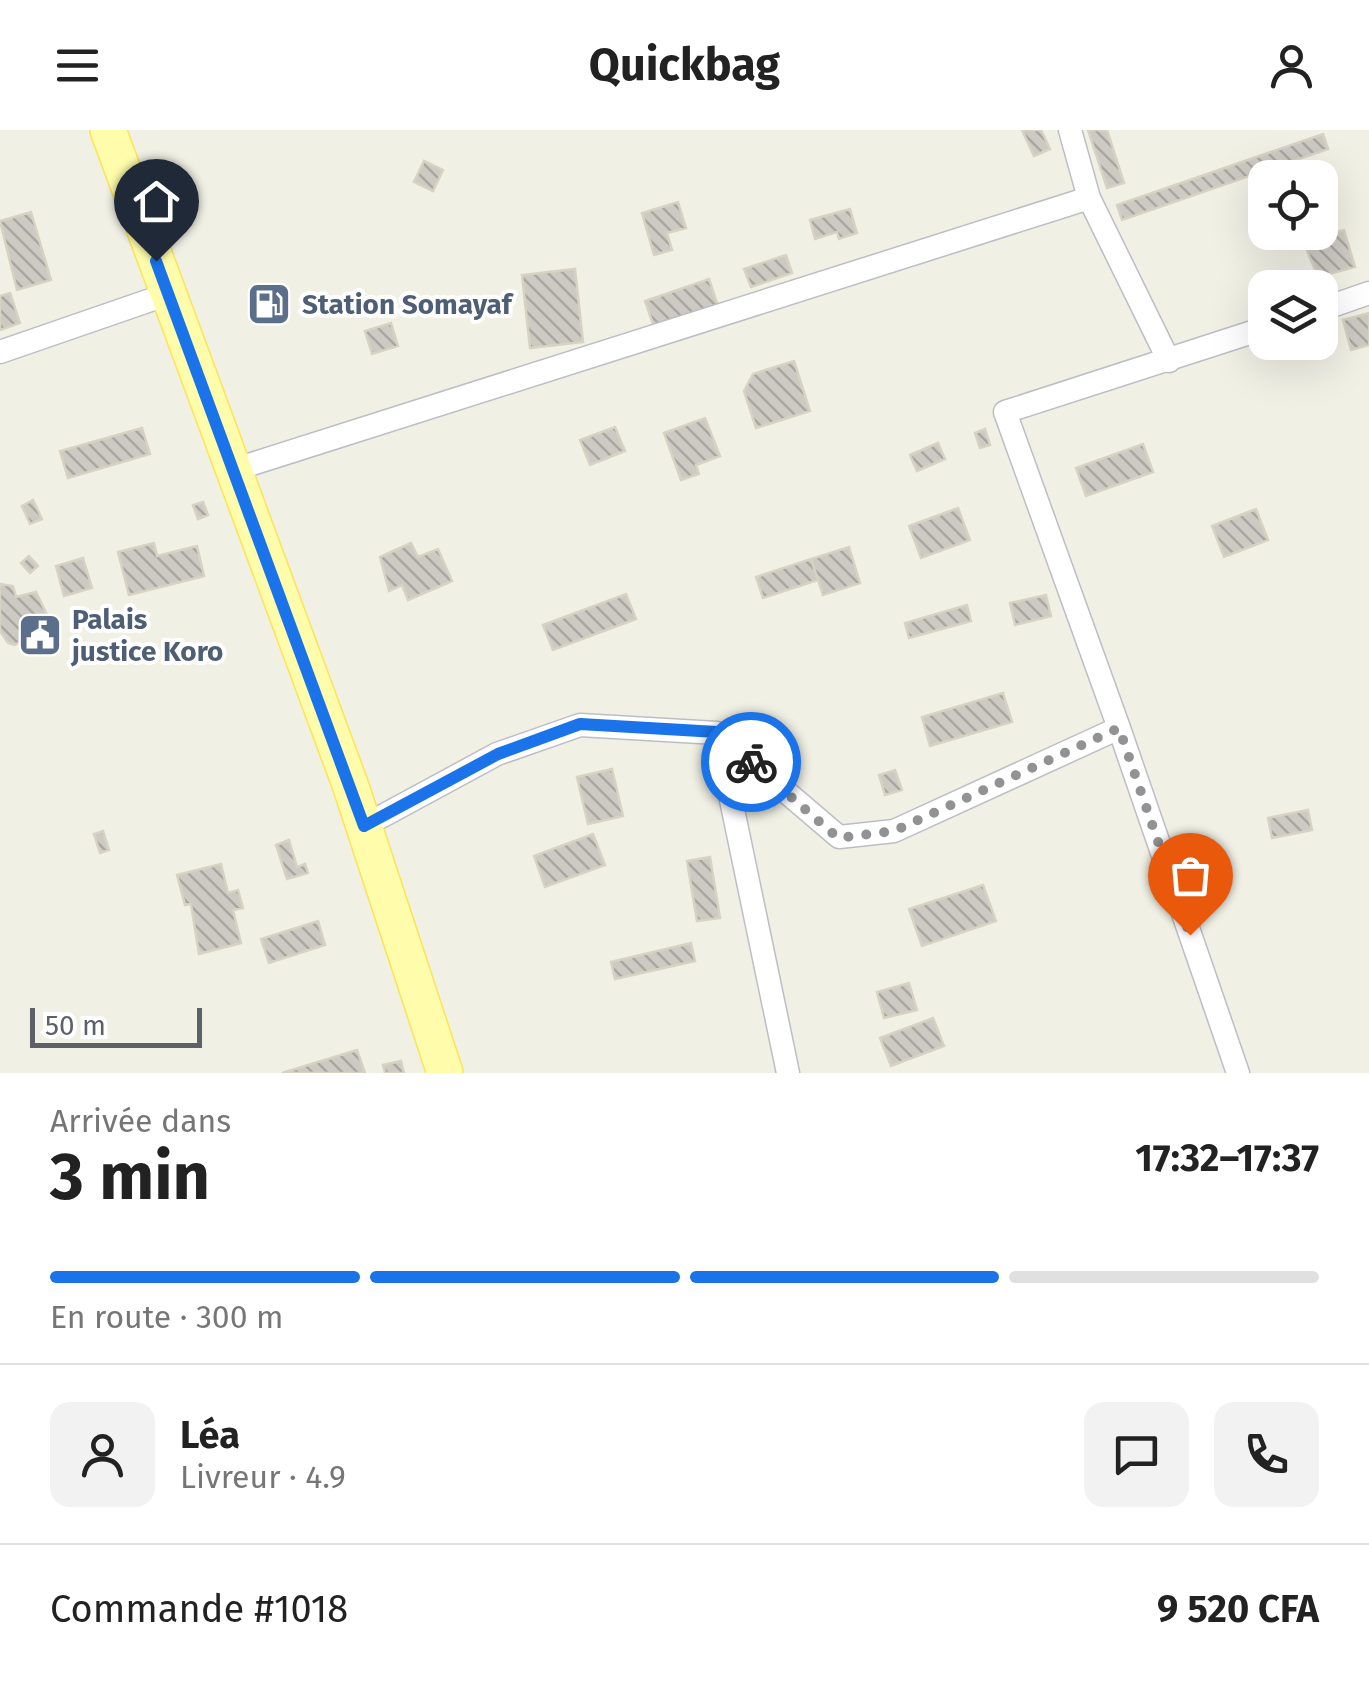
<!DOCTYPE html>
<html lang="fr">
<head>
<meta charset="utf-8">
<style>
	body { margin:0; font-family:"Fira Sans",sans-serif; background:#f2f2f2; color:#222; height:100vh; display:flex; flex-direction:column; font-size:38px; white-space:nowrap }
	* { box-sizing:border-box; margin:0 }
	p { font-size:32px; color:#767676 }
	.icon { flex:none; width:55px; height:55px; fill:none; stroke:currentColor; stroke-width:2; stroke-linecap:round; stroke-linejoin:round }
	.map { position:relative; height:943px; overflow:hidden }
	.sheet { display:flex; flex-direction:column; background:#fff; flex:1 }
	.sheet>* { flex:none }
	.controls { position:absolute; left:1248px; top:30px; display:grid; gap:20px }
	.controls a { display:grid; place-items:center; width:90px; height:90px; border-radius:20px; background:#fff; box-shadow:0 10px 40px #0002; font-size:50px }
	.scale { position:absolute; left:30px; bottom:25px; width:172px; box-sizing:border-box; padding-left:10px; border:5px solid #5d6067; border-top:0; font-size:28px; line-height:35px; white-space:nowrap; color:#5d6067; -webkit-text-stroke:8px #fff; paint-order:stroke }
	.pin { position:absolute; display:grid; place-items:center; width:85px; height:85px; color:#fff; margin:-102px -42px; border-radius:50% 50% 50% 0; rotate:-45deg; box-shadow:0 0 10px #0007 }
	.pin .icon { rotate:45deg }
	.courier { position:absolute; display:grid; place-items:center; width:100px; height:100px; margin:-50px; border:8px solid #1a73e8; border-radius:50%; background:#fff; color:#222; box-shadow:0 2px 12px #0007 }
	.overview em { font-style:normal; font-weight:700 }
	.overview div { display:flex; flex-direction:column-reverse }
	.overview { display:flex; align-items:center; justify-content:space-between; height:170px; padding:0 50px }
	h1 { font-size:65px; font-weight:700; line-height:75px }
	.bar { display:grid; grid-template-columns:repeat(4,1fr); gap:15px 10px; align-content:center; height:120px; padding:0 50px }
	.bar i { height:12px; border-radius:8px; background:#e0e0e0 }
	.bar .on { background:#1a73e8 }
	.bar p { grid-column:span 4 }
	.line { display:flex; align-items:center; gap:25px; padding:0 50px; border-top:2px solid #e0e0e0 }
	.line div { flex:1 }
	.round { display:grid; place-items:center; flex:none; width:105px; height:105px; border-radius:20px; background:#f2f2f2 }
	header { display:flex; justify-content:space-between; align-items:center; height:130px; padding:0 50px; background:#fff; font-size:45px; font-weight:700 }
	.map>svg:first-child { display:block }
	.building { fill:url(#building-back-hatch); stroke:#d6d3c3; stroke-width:2.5 }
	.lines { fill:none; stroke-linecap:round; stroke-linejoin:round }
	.minor-casing { stroke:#bdbec5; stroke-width:25 }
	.primary-casing { stroke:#fce452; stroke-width:38 }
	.minor { stroke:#fff; stroke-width:22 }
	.primary { stroke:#fffdac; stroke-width:35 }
	.done { stroke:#909293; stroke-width:10; stroke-dasharray:0 18 }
	.route { stroke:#1a73e8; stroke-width:12 }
	.labels { text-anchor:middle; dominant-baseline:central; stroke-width:8; stroke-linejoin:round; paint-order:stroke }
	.service-label { font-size:28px; font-weight:bold; fill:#4e5e75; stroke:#fff; text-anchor:start }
</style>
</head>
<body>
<header><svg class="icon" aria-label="menu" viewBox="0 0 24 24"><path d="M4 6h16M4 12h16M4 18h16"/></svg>Quickbag<svg class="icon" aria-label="person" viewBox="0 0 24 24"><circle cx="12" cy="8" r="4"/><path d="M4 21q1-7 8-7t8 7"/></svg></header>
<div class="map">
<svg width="1369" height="943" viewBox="0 0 1369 943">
	<defs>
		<pattern id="building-back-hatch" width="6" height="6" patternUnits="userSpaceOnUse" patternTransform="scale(2.5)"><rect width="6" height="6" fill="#cccac2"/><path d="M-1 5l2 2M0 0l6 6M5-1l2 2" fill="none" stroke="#a9a7a1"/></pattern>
	</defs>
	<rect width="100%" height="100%" fill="#f0f0e5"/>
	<path class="building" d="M1022 0H1041L1050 19 1034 26Z
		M1088 0H1107L1124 53 1107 58Z
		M1323 4 1328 19 1122 90 1117 75Z
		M424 31 443 40 433 61 414 52Z
		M678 72 686 98 667 103 672 120 654 125 642 83Z
		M850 79 857 103 839 109 837 102 815 109 810 90Z
		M31 82 51 150 17 160 0 91Z
		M1320 100 1322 106 1344 100 1355 137 1318 147 1301 106Z
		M786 125 792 143 751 157 744 139Z
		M575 139 583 212 530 218 522 145Z
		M709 149 718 176 654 197 645 171Z
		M10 163 20 193 0 200V166Z
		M1369 183V215L1351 220 1343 190Z
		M391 193 398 216 372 224 365 201Z
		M794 231 810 281 756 298 744 261 753 244Z
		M705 288 720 326 696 335 699 344 681 350 664 303Z
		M615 297 625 321 590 335 580 310Z
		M142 298 150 324 68 348 60 321Z
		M985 299 990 315 980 318 975 303Z
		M938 313 945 329 917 341 910 325Z
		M1143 314 1153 342 1086 366 1076 338Z
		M33 370 42 389 30 394 22 376Z
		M203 372 208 385 198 389 193 375Z
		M958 378 970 410 921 428 909 396Z
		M1256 379 1268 410 1224 427 1212 396Z
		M154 413 157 426 197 416 204 446 129 465 118 422Z
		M411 413 418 427 438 419 452 451 408 470 402 455 389 461 380 427Z
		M849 417 860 453 823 465 811 429Z
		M29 426 38 436 30 443 21 433Z
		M83 428 92 458 64 466 56 436Z
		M811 429 818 450 763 468 756 447Z
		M0 454 13 456 16 467 36 462 47 485 27 494 28 507 15 515 8 513 0 501Z
		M626 464 636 489 553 520 543 495Z
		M1046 465 1051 486 1015 495 1010 473Z
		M967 475 971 491 909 508 905 493Z
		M1003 563 1012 592 930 616 922 587Z
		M612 639 623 686 588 694 577 647Z
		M895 640 902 660 885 665 879 645Z
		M1308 680 1312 700 1272 708 1268 688Z
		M103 701 109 720 100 723 94 704Z
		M593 704 605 735 545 757 534 726Z
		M289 710 297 737 305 734 308 743 287 749 276 715Z
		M710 727 720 788 697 791 687 731Z
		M221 734 228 763 238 760 243 778 233 780 241 813 199 824 191 774 185 775 177 745Z
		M983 755 996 791 922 816 909 779Z
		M318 791 325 815 269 833 261 809Z
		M691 813 695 831 615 849 611 832Z
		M909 853 917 880 884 888 877 862Z
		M933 888 944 916 891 936 880 908Z
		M357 920 365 943H282Z
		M401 931 404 943H385L383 935Z"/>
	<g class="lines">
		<g class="minor-casing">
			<path id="minor" d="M1070 0 1089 68 1169 231
				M1320 180 1369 163
				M0 222 168 164
				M233 340 1089 68
				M1119 598 1238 943
				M717 603 788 943
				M364 696 497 624 580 595 717 603 839 707 894 701 1119 598 1005 282 1265 198"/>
		</g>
		<g class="primary-casing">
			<path id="primary" d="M108 0 351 657 445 943"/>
		</g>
		<use href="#minor" class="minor"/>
		<use href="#primary" class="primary"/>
	</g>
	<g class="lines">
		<path class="done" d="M751 632 838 708 894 701 1119 598 1190 805"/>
		<path class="route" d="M156 131 364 696 498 624 580 594 717 602 751 632"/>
	</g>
	<defs>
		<g id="fuel-square" transform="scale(2.25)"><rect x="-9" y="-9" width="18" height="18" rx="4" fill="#5c6f8a" stroke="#fff"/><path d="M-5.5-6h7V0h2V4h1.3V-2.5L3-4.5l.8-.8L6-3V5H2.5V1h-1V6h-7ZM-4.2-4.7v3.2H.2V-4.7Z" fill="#fff"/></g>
		<g id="civic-square" transform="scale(2.25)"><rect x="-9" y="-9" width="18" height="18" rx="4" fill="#5c6f8a" stroke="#fff"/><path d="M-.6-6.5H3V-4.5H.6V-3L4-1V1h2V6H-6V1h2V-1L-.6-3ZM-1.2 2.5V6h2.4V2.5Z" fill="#fff"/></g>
	</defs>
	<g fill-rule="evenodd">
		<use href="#fuel-square" x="269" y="174"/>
		<use href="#civic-square" x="40" y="505"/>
	</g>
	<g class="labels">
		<g class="service-label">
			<text x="302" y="174">Station Somayaf</text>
			<text x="72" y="489">Palais<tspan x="72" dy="32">justice Koro</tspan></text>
		</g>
	</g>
</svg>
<div class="controls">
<a><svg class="icon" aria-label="locate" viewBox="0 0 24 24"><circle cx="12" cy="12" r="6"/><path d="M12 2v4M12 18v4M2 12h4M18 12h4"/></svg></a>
<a><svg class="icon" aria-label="layers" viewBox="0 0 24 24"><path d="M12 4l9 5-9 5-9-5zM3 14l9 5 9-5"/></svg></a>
</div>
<div class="scale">50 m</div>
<div class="pin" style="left:1190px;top:805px;background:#ea580c"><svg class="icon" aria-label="bag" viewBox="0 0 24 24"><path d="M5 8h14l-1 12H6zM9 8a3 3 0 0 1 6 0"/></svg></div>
<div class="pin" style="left:156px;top:131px;background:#1f2937"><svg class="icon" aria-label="home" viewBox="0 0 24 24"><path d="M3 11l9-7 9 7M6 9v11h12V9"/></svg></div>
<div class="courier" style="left:751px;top:632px"><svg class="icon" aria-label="bike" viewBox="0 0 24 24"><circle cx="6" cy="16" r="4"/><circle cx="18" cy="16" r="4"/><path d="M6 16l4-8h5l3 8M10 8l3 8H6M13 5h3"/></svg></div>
</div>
<section class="sheet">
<div class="overview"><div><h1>3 min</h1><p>Arrivée dans</p></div><em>17:32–17:37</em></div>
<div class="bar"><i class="on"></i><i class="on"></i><i class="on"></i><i></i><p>En route · 300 m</p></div>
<div class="line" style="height:180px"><a class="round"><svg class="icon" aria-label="person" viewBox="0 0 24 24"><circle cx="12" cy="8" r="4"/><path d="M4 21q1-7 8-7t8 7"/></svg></a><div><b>Léa</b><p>Livreur · 4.9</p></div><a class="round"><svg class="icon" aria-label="chat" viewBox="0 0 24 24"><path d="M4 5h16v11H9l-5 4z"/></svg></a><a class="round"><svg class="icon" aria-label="phone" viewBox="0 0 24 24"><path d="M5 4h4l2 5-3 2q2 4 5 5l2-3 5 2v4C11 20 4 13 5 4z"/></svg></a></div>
<div class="line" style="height:130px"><div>Commande #1018</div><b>9 520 CFA</b></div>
</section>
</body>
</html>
